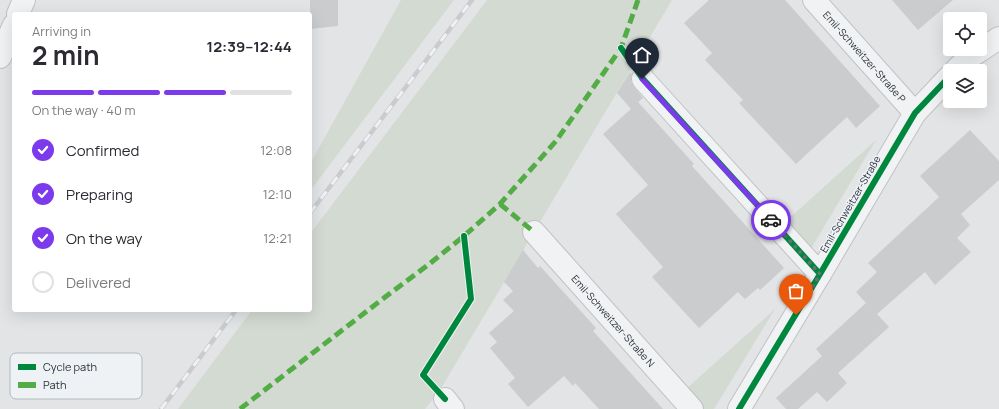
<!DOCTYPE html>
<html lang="en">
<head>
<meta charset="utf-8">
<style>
	body { margin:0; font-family:Manrope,sans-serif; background:#f7f7f7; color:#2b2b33; height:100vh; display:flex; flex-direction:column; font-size:15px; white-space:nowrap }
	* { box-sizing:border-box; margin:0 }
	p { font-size:13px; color:#7c7c81 }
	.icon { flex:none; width:22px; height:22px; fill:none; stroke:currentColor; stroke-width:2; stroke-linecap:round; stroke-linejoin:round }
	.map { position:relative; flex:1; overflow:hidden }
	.drawer { position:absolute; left:12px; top:12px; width:300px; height:300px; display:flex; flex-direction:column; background:#fff; border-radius:4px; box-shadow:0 4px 16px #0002 }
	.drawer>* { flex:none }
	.tools { position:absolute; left:943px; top:12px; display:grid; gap:8px }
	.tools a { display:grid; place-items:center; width:44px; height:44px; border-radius:4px; background:#fff; box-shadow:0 4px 16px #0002; font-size:20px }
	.pin { position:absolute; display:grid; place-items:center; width:34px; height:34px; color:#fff; margin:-41px -17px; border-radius:50% 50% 50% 0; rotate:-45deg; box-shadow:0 0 4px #0007 }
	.pin .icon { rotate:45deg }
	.courier { position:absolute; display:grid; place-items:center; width:40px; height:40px; margin:-20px; border:3px solid #7c3aed; border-radius:50%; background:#fff; color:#222; box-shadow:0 1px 5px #0007 }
	.headline em { font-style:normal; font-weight:700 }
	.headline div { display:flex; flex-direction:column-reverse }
	.headline { display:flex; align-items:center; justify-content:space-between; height:68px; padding:0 20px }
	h1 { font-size:26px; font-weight:700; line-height:30px }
	.bar { display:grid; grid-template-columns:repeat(4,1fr); gap:6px 4px; align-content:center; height:48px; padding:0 20px }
	.bar i { height:5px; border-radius:3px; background:#e1e1e2 }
	.bar .on { background:#7c3aed }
	.bar p { grid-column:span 4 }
	ol { padding:0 20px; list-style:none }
	li { display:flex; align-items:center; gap:12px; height:44px }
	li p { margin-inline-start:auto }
	li .icon { padding:4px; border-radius:50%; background:#7c3aed; color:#fff; stroke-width:4 }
	li:last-child { color:#7c7c81 }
	li i { width:22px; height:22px; border:2px solid #e1e1e2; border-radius:50% }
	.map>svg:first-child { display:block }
	.green { fill:#d3dad2 }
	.building { fill:#caccce }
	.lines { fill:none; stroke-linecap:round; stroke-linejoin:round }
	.minor-casing { stroke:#c0c2c4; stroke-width:24 }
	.minor { stroke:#f0f2f3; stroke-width:22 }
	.rail-casing { stroke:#cacbcd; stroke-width:4.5 }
	.rail { stroke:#eff2f5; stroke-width:3; stroke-dasharray:9; stroke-linecap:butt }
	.quiet { stroke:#53ac46; stroke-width:5; stroke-dasharray:10 5; stroke-linecap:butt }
	.cycleway-casing { stroke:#eff2f5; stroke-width:8 }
	.cycleway { stroke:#00873e; stroke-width:6 }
	.done { stroke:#6a7078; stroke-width:4; stroke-dasharray:0 7.2 }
	.route { stroke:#7c3aed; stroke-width:5 }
	.labels { text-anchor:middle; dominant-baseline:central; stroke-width:3; stroke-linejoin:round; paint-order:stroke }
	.street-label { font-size:10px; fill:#2a323d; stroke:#eff2f5 }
	.key { fill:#eff2f5; stroke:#b4b8be; stroke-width:1 }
	.key-label { font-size:11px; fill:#2a323d }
</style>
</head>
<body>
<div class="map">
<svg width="999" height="409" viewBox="0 0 999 409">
	<rect width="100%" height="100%" fill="#e2e4e6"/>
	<path class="green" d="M401 0H454L310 191V164Z
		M487 0H672L440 390 425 409H178L252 310H310V234Z
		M876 140 812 247H804L783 224Z
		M775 309 714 409H702L685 390Z"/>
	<path class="building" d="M310 0H338V26L310 29Z
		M709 0H785L880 106 856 128 847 117 796 164 739 103 743 100 705 60 712 53 684 23Z
		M892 0H953L918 30Z
		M630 72 632 74 631 81 634 87 643 98 637 103 638 102 694 164 692 166 784 268 760 290 758 288 745 299 738 292 699 328 652 277 663 267 616 214 648 185 603 134 631 109 617 93Z
		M970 130 999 161V180L961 214 970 225 957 238 971 252 935 285 925 272 877 314 889 327 838 373 847 383 827 402 817 392 798 409H786L776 398 822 356 816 349 866 303 856 292 877 272 868 263 939 197 920 176Z
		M523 250 538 268 540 266 596 328 593 331 663 409H599L575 383 573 386 564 376 528 407 508 384 515 378 490 348 497 342 489 333 514 311 503 300 513 291 504 282Z"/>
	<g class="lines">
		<g class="minor-casing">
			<g id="minor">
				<path id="s1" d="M814 0 915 113"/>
				<path d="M18 14 24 0"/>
				<path d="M0 57 14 25"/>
				<path d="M955 71 967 59 999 38"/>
				<path d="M643 79 820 274"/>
				<path id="s2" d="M534 232 692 409"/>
				<path d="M445 399 453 409"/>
				<path d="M739 409 820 274 915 113 950 76"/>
			</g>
		</g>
		<use href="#minor" class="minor"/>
		<g class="rail-casing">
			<path id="rail" d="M310 213 472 0
				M161 409 236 310"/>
		</g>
		<use href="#rail" class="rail"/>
		<path class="quiet" d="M500 204 534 232
			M240 409 380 301 428 265 464 236 500 204 556 141 621 48 638 0"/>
		<g class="cycleway-casing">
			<path id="cycleway" d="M621 48 643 79 820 274
				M445 399 423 375 471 299 464 236
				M739 409 820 274 915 113 950 76"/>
		</g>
		<use href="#cycleway" class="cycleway"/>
	</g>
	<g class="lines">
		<path class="done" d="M771 220 820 274 796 315"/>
		<path class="route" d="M642 79 771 220"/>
	</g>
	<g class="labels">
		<g class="street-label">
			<text stroke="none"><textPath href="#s1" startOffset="76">Emil-Schweitzer-Straße P</textPath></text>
			<text transform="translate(850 204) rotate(-60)">Emil-Schweitzer-Straße</text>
			<text stroke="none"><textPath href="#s2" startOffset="119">Emil-Schweitzer-Straße N</textPath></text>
		</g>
	</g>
	<rect x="10" y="353" width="132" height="46" rx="6" class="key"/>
	<rect x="18" y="364" width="18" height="6" fill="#00873e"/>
	<rect x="18" y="382" width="18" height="6" fill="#53ac46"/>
	<g class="key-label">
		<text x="43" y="371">Cycle path</text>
		<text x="43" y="389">Path</text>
	</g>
</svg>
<div class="tools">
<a><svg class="icon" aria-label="locate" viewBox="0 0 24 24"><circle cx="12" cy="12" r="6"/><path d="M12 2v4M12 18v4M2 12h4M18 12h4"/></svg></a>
<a><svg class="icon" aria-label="layers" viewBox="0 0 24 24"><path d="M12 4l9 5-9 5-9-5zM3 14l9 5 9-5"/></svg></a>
</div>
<div class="pin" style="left:796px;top:315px;background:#ea580c"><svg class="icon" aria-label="bag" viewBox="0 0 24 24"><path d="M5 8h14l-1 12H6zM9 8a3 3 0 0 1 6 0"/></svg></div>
<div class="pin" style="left:642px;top:79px;background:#1f2937"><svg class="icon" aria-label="home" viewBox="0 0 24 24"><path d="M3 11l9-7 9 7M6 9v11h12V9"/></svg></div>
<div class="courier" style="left:771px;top:220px"><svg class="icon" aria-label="car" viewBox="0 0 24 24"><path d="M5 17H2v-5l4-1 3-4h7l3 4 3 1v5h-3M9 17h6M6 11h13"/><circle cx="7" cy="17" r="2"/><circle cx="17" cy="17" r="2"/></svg></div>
<section class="drawer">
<div class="headline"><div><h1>2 min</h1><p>Arriving in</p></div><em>12:39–12:44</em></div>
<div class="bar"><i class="on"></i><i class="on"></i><i class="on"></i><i></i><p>On the way · 40 m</p></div>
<ol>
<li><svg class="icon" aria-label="check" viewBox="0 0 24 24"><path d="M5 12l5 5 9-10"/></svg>Confirmed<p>12:08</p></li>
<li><svg class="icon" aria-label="check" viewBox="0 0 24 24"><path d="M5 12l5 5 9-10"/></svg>Preparing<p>12:10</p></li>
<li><svg class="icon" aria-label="check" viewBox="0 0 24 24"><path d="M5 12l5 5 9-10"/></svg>On the way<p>12:21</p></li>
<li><i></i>Delivered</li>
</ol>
</section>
</div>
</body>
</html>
